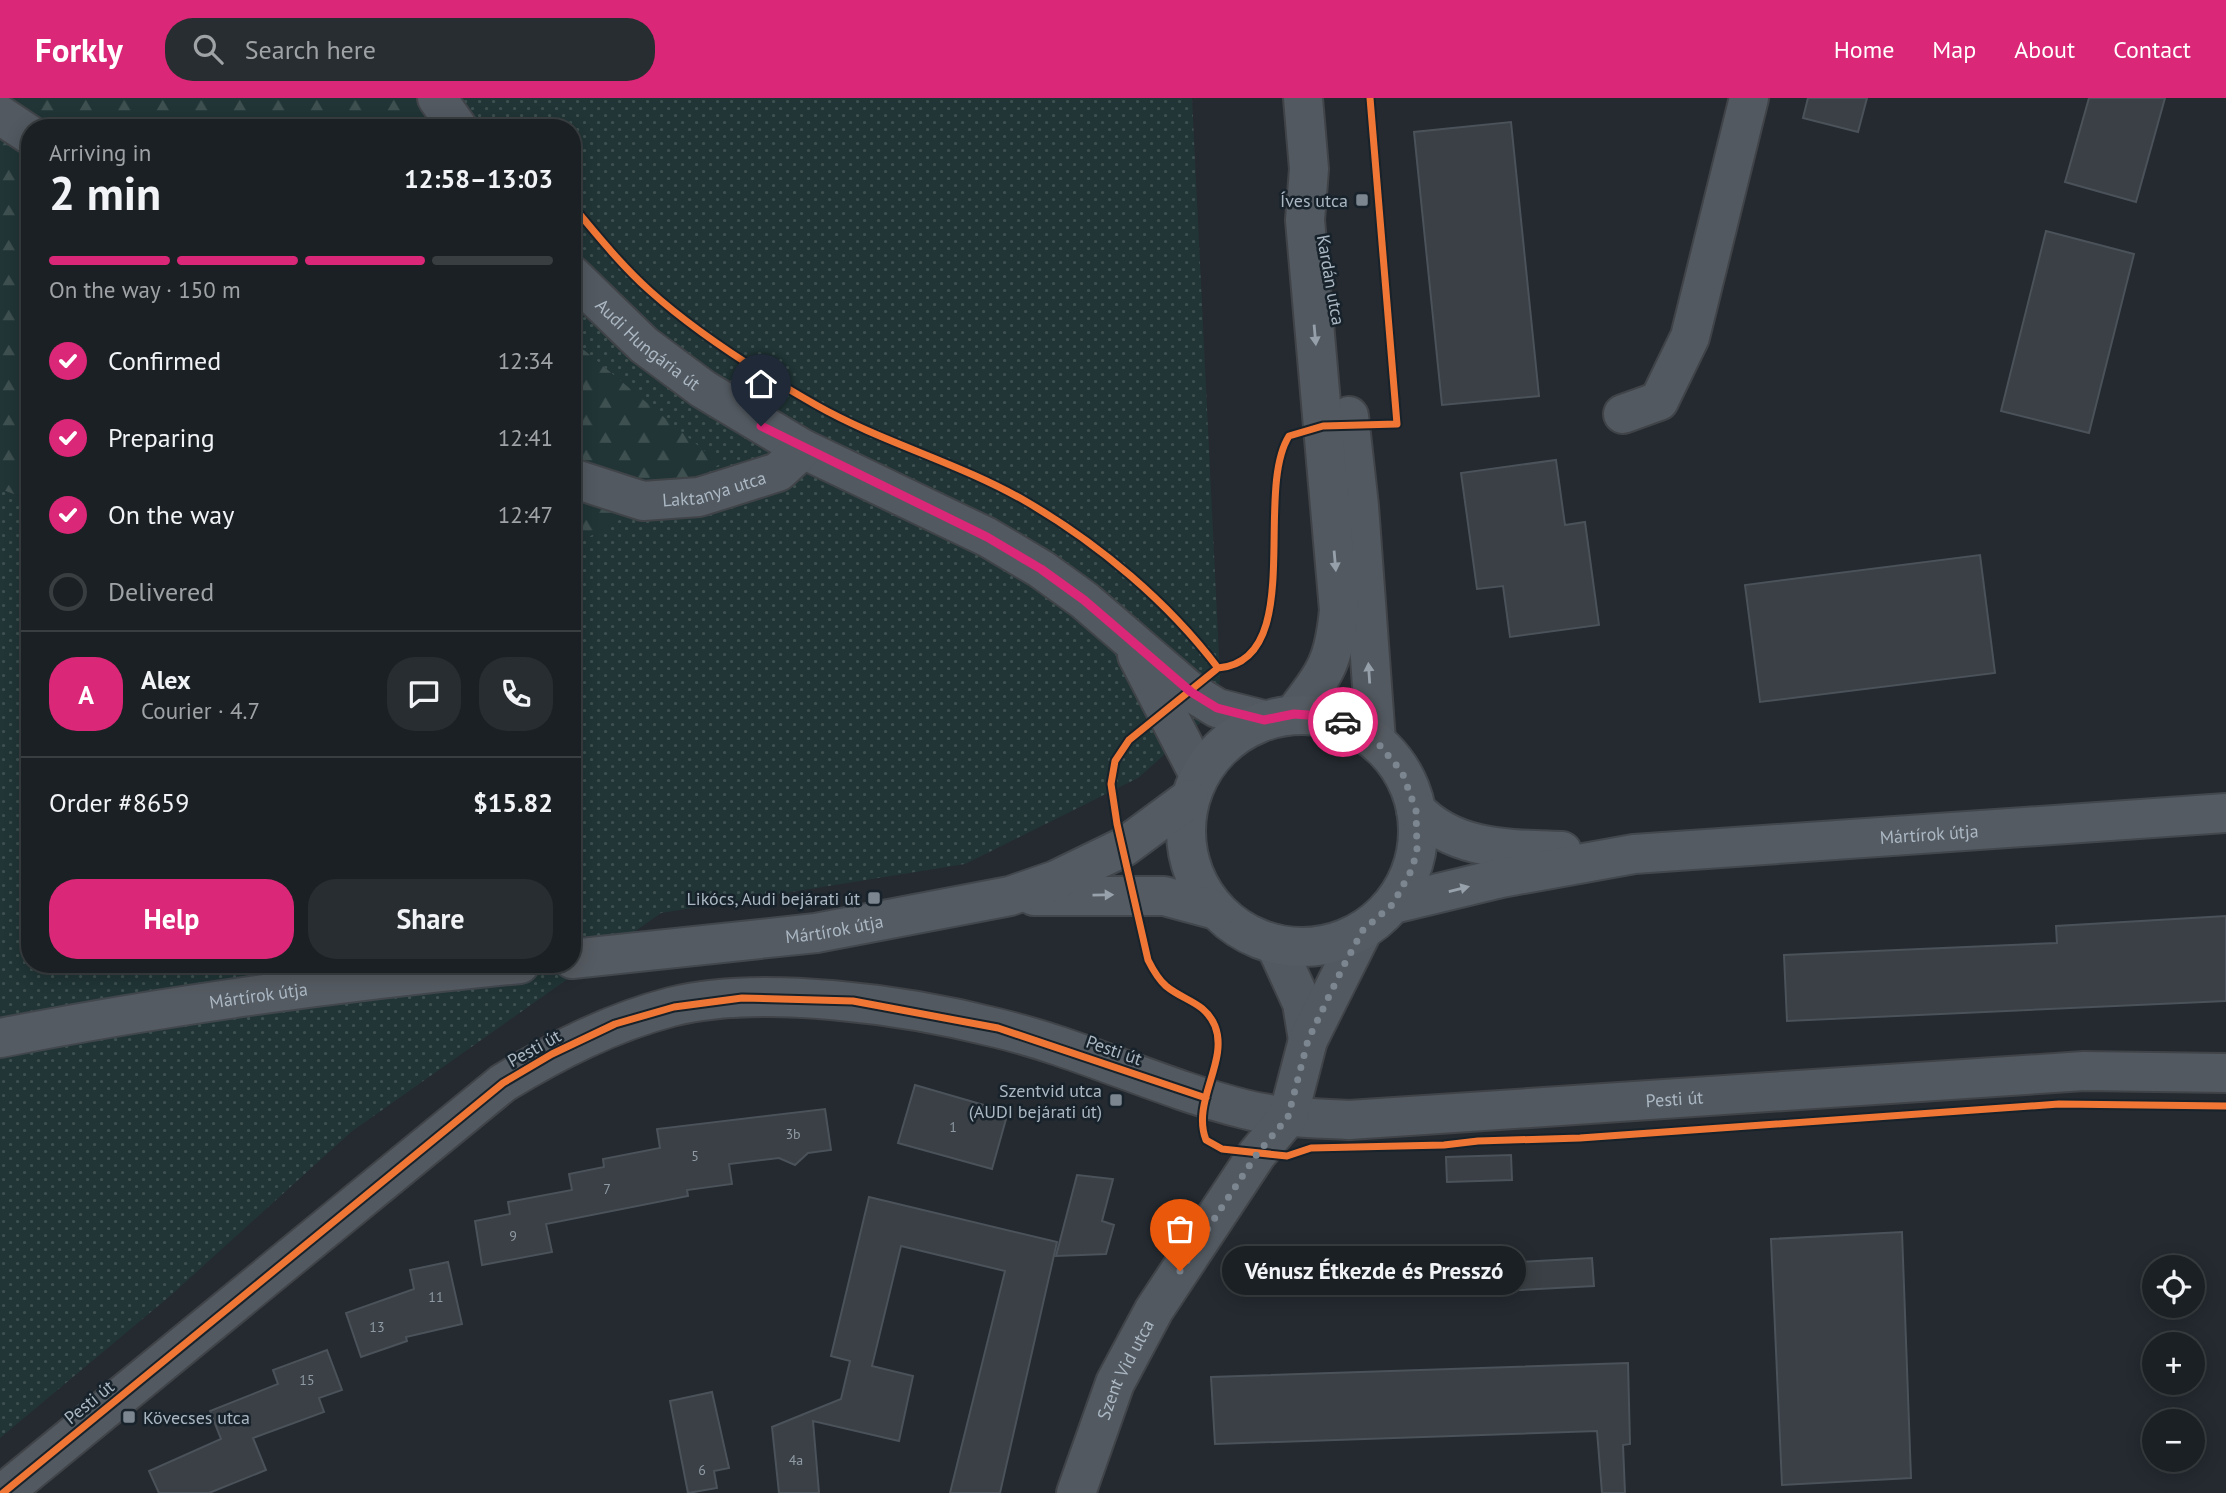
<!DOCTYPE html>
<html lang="en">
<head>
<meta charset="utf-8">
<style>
	body { margin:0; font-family:"PT Sans",sans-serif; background:#282d31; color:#f1f3f6; height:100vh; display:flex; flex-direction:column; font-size:26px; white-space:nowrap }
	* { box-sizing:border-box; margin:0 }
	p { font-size:23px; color:#a0a3a6 }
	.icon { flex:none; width:38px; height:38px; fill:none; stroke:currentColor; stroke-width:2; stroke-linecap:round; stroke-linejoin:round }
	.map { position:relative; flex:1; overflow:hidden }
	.drawer { position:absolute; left:21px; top:21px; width:560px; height:854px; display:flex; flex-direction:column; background:#1b2024; border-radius:28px; box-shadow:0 4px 18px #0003,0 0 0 2px #393e41 }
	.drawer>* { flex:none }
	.controls { position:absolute; left:2142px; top:1157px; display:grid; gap:14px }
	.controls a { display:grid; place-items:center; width:63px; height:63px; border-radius:50%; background:#1b2024; box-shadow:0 4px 18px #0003,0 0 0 2px #393e41; font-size:35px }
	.pin { position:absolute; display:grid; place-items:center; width:60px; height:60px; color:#fff; margin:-72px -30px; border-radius:50% 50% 50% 0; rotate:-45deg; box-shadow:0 0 7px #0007 }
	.pin .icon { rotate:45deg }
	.courier { position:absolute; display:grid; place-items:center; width:70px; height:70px; margin:-35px; border:5px solid #db2777; border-radius:50%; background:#fff; color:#222; box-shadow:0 2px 9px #0007 }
	.bubble { position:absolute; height:49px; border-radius:24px; background:#1b2024; box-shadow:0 4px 18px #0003,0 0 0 2px #393e41; font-size:23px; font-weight:800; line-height:49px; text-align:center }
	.overview em { font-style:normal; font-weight:800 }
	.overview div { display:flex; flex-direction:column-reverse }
	.overview { display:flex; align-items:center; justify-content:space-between; height:119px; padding:0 28px }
	h1 { font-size:46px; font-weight:800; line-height:52px }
	.bar { display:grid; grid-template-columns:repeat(4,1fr); gap:10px 7px; align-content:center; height:84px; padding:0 28px }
	.bar i { height:9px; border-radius:5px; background:#393e41 }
	.bar .current { background:#db2777 }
	.bar p { grid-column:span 4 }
	.line { display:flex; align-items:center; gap:18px; padding:0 28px; border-top:2px solid #393e41 }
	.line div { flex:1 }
	.round { display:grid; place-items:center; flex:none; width:74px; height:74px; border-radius:28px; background:#282d31 }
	ol { padding:0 28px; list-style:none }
	li { display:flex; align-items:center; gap:21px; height:77px }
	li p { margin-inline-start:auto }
	li .icon { padding:7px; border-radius:50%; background:#db2777; color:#fff; stroke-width:4 }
	li:last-child { color:#a0a3a6 }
	li i { width:38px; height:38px; border:4px solid #393e41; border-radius:50% }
	.cta { display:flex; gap:14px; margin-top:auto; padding:14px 28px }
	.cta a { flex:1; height:80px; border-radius:28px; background:#db2777; color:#fff; font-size:28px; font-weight:800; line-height:80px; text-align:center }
	.cta a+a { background:#282d31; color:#f1f3f6 }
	header { display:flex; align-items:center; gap:42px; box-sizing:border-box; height:98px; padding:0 35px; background:#db2777; color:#fff }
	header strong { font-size:33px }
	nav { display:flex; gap:38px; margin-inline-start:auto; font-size:24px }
	.search { width:490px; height:63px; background:#282d31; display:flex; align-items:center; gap:18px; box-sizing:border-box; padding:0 24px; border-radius:28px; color:#a0a3a6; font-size:26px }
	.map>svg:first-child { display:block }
	.grass { fill:url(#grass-dots) }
	.forest { fill:url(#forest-firs) }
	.building { fill:#3a4045; stroke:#4b5259; stroke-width:2 }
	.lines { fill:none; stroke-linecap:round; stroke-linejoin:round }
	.minor-casing { stroke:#404449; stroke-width:42 }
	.major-casing { stroke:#41474d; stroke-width:42 }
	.minor { stroke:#525960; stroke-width:38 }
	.major { stroke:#555b62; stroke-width:38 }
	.cycleway-casing { stroke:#17222b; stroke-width:11 }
	.cycleway { stroke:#f07635; stroke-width:7 }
	.oneway { fill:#95a0ab }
	.oneway2 { fill:#96a1ac }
	.done { stroke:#7c8690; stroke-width:7; stroke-dasharray:0 12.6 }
	.route { stroke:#db2777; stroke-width:9 }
	.poi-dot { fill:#7c8690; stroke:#17222b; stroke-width:2.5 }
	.labels { text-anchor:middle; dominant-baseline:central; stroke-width:5; stroke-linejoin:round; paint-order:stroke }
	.number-label { font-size:14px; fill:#8f9aa4 }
	.poi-label { font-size:18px; fill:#abb8c4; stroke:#17222b; text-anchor:end }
	.street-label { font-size:18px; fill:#abb8c4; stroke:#17222b }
</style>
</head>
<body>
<header>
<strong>Forkly</strong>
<div class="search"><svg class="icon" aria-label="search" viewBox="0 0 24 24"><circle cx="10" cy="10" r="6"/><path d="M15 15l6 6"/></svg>Search here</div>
<nav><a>Home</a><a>Map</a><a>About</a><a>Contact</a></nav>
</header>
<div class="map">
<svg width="2226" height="1395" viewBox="0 0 2226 1395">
	<defs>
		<pattern id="grass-dots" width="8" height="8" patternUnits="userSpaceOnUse" patternTransform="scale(1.75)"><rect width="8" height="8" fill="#213536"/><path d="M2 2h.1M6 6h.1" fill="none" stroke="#3f5051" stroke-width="1.8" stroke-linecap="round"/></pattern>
		<pattern id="forest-firs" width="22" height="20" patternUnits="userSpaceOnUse" patternTransform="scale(1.75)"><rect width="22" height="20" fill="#213536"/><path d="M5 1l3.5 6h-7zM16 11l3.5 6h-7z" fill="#3f5051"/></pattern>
	</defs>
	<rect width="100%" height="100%" fill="#242a30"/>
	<path class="grass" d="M445 0H1192L1220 579 1217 610 1138 680 965 766 661 815 351 1034 170 1198 0 1340V391L30 402V866H572V448L719 366 572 242V30H450Z"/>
	<path class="forest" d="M0 0H445L450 30H30V402L0 391Z
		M572 242 720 366 572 448Z"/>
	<path class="building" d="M1808 0H1867L1858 34 1803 20Z
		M2089 0H2165L2136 104 2065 84Z
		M1511 24 1539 298 1442 307 1414 34Z
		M2046 133 2134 156 2089 335 2001 313Z
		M1556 362 1565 427 1585 424 1599 527 1510 539 1503 488 1477 491 1461 375Z
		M1980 457 1995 575 1760 604 1745 487Z
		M2226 818V903L1787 923 1784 857 2057 845 2056 828Z
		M915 987 1008 1014 992 1071 898 1045Z
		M825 1011 831 1052 808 1055 795 1067 779 1060 729 1066 732 1086 687 1092 688 1098 546 1126 552 1154 482 1167 475 1123 510 1116 508 1104 572 1092 569 1076 604 1069 603 1061 660 1050 657 1031Z
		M1511 1057 1512 1082 1447 1084 1446 1059Z
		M1077 1077 1113 1081 1102 1123 1114 1127 1106 1156 1056 1158Z
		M869 1099 1057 1144 1000 1395H950L1005 1173 901 1148 872 1268 913 1278 899 1343 813 1323 819 1395H779L772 1329 841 1301 850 1263 831 1258Z
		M1902 1134 1911 1380 1782 1387 1771 1141Z
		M1592 1160 1594 1188 1467 1195 1465 1167Z
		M448 1164 462 1226 406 1239 407 1243 361 1259 346 1215 414 1191 410 1172Z
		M327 1252 342 1292 319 1300 324 1314 253 1340 266 1372 209 1395H159L149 1373 221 1341 210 1313 278 1286 273 1272Z
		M1628 1265 1630 1346 1623 1347 1625 1395H1602L1597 1333 1215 1346 1211 1279Z
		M712 1294 729 1370 714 1373 717 1390 688 1395 670 1303Z"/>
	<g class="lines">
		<g class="minor-casing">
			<g id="minor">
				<path d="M437 0 458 30"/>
				<path d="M0 17 30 37"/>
				<path id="s1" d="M572 177 644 247 703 291 803 351 987 439 1041 471 1084 502 1191 594 1217 610 1264 622"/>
				<path d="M1623 316 1659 303 1690 239 1749 0"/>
				<path d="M1349 318 1359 408 1376 643"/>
				<path id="s2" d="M572 380 643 403 699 399 778 374 803 351"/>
				<path d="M1137 557 1199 677"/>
				<path d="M1294 616C1325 575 1334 565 1339 512L1305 122 1309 71 1303 0"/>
				<path d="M1275 846 1302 905 1308 942"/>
				<path id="s3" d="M3 1395 503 985C556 953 610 925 671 909 761 886 907 907 997 930 1081 950 1160 990 1244 1011 1278 1020 1314 1020 1349 1022L2084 973 2226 975"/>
				<path id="s4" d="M1076 1395 1115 1285 1154 1212 1257 1056 1288 1019 1308 942 1363 832"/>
			</g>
		</g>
		<g class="major-casing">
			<g id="major">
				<circle cx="1302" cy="733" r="116"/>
				<path d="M1416 712C1455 753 1510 751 1562 753"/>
				<path d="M1034 798H1164L1216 812"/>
				<path id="s5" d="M1393 806 1501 780 1634 756 2226 715"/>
				<path id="s6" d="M572 861 816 835 1010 798 1056 782 1124 749 1189 701"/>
				<path id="s7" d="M0 940C172 906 345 883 520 866"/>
			</g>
		</g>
		<use href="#minor" class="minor"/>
		<use href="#major" class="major"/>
		<g class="cycleway-casing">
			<path id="cycleway" d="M1370 0 1397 326 1323 328 1289 338C1253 395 1307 563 1218 570L1129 642 1115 663 1111 686 1117 726 1148 862C1153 872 1158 881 1166 888 1184 903 1205 904 1215 928 1229 963 1191 1004 1206 1042L1222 1051 1287 1058 1311 1050 1444 1047 1478 1043 1580 1040 2059 1006 2226 1008
				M572 107C596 136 622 168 650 193 699 237 758 274 816 307 883 345 960 365 1027 404 1099 446 1168 504 1218 570
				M3 1395 503 985 552 956 615 926 674 909 742 900 853 903 998 930 1206 1000"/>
		</g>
		<use href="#cycleway" class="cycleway"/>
	</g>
	<defs><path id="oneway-solid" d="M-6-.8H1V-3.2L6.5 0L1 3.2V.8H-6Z" transform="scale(1.75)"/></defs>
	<g class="oneway">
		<use href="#oneway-solid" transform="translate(1315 237) rotate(85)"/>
		<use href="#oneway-solid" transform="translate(1335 463) rotate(85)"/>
		<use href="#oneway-solid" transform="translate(1369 575) rotate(-94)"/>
	</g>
	<g class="oneway2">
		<use href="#oneway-solid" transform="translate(1459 791) rotate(-14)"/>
		<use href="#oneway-solid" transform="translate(1103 797) rotate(-1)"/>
	</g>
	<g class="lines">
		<path class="done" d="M1180 1173 1257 1056 1288 1019 1308 942 1344 867 1363 832 1393 806 1412 771 1417 752 1416 712 1402 674 1376 643 1343 624"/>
		<path class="route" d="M761 328 987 439 1041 471 1084 502 1191 594 1217 610 1264 622 1294 616 1323 618 1343 624"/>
	</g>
	<g class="poi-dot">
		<rect x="1355" y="95" width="14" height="14" rx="3.5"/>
		<rect x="867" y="793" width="14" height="14" rx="3.5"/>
		<rect x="1109" y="995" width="14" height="14" rx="3.5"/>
		<rect x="122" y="1312" width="14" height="14" rx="3.5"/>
	</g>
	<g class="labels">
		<g class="number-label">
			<text x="953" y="1029">1</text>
			<text x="793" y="1036">3b</text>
			<text x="695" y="1058">5</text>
			<text x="607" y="1091">7</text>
			<text x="513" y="1138">9</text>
			<text x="436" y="1199">11</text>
			<text x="377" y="1229">13</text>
			<text x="307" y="1282">15</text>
			<text x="796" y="1362">4a</text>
			<text x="702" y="1372">6</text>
		</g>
		<g class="poi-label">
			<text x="1348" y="102">Íves utca</text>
			<text x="860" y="800">Likócs, Audi bejárati út</text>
			<text x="1102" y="992">Szentvid utca<tspan x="1102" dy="21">(AUDI bejárati út)</tspan></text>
			<text x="143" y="1319" text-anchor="start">Kövecses utca</text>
		</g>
		<g class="street-label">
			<text transform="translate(1331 182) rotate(80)">Kardán utca</text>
			<text stroke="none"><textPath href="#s1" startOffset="103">Audi Hungária út</textPath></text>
			<text stroke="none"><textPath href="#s2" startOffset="147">Laktanya utca</textPath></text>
			<text stroke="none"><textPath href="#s5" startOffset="542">Mártírok útja</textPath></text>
			<text stroke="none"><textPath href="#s6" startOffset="264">Mártírok útja</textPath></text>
			<text stroke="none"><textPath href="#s7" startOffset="262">Mártírok útja</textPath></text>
			<text transform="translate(534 950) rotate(-29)">Pesti út</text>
			<text transform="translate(1114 952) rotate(19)">Pesti út</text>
			<text stroke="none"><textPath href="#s3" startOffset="1853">Pesti út</textPath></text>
			<text stroke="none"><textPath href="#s4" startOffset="133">Szent Vid utca</textPath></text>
			<text transform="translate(89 1304) rotate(-39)">Pesti út</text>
		</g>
	</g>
</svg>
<div class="controls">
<a><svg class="icon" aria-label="locate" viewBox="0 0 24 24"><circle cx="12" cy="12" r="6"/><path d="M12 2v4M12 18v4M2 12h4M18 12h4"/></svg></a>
<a>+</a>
<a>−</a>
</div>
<div class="pin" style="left:1180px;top:1173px;background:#ea580c"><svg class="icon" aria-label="bag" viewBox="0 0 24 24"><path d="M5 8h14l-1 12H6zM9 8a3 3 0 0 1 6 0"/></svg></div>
<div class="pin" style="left:761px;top:328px;background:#1f2937"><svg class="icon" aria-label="home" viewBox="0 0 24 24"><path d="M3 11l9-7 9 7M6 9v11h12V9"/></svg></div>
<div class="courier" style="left:1343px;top:624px"><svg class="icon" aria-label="car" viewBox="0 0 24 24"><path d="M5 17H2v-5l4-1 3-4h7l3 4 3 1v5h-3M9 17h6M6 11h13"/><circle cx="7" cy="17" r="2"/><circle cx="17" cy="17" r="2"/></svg></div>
<div class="bubble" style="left:1222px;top:1148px;width:304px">Vénusz Étkezde és Presszó</div>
<section class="drawer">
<div class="overview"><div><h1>2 min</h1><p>Arriving in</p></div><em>12:58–13:03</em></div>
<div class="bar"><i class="current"></i><i class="current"></i><i class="current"></i><i></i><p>On the way · 150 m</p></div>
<ol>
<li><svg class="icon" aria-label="check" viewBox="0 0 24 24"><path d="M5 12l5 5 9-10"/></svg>Confirmed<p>12:34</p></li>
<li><svg class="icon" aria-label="check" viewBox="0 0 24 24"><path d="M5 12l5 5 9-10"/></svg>Preparing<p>12:41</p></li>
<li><svg class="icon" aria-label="check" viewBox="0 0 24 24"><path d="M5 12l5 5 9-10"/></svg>On the way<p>12:47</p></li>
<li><i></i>Delivered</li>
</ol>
<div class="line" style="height:126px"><b class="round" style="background:#db2777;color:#fff">A</b><div><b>Alex</b><p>Courier · 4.7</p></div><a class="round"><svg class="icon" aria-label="chat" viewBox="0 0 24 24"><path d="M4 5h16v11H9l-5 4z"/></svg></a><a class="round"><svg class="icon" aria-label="phone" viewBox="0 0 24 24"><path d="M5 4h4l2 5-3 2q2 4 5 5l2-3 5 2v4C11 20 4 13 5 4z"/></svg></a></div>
<div class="line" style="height:91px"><div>Order #8659</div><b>$15.82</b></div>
<div class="cta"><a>Help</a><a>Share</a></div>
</section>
</div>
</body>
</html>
